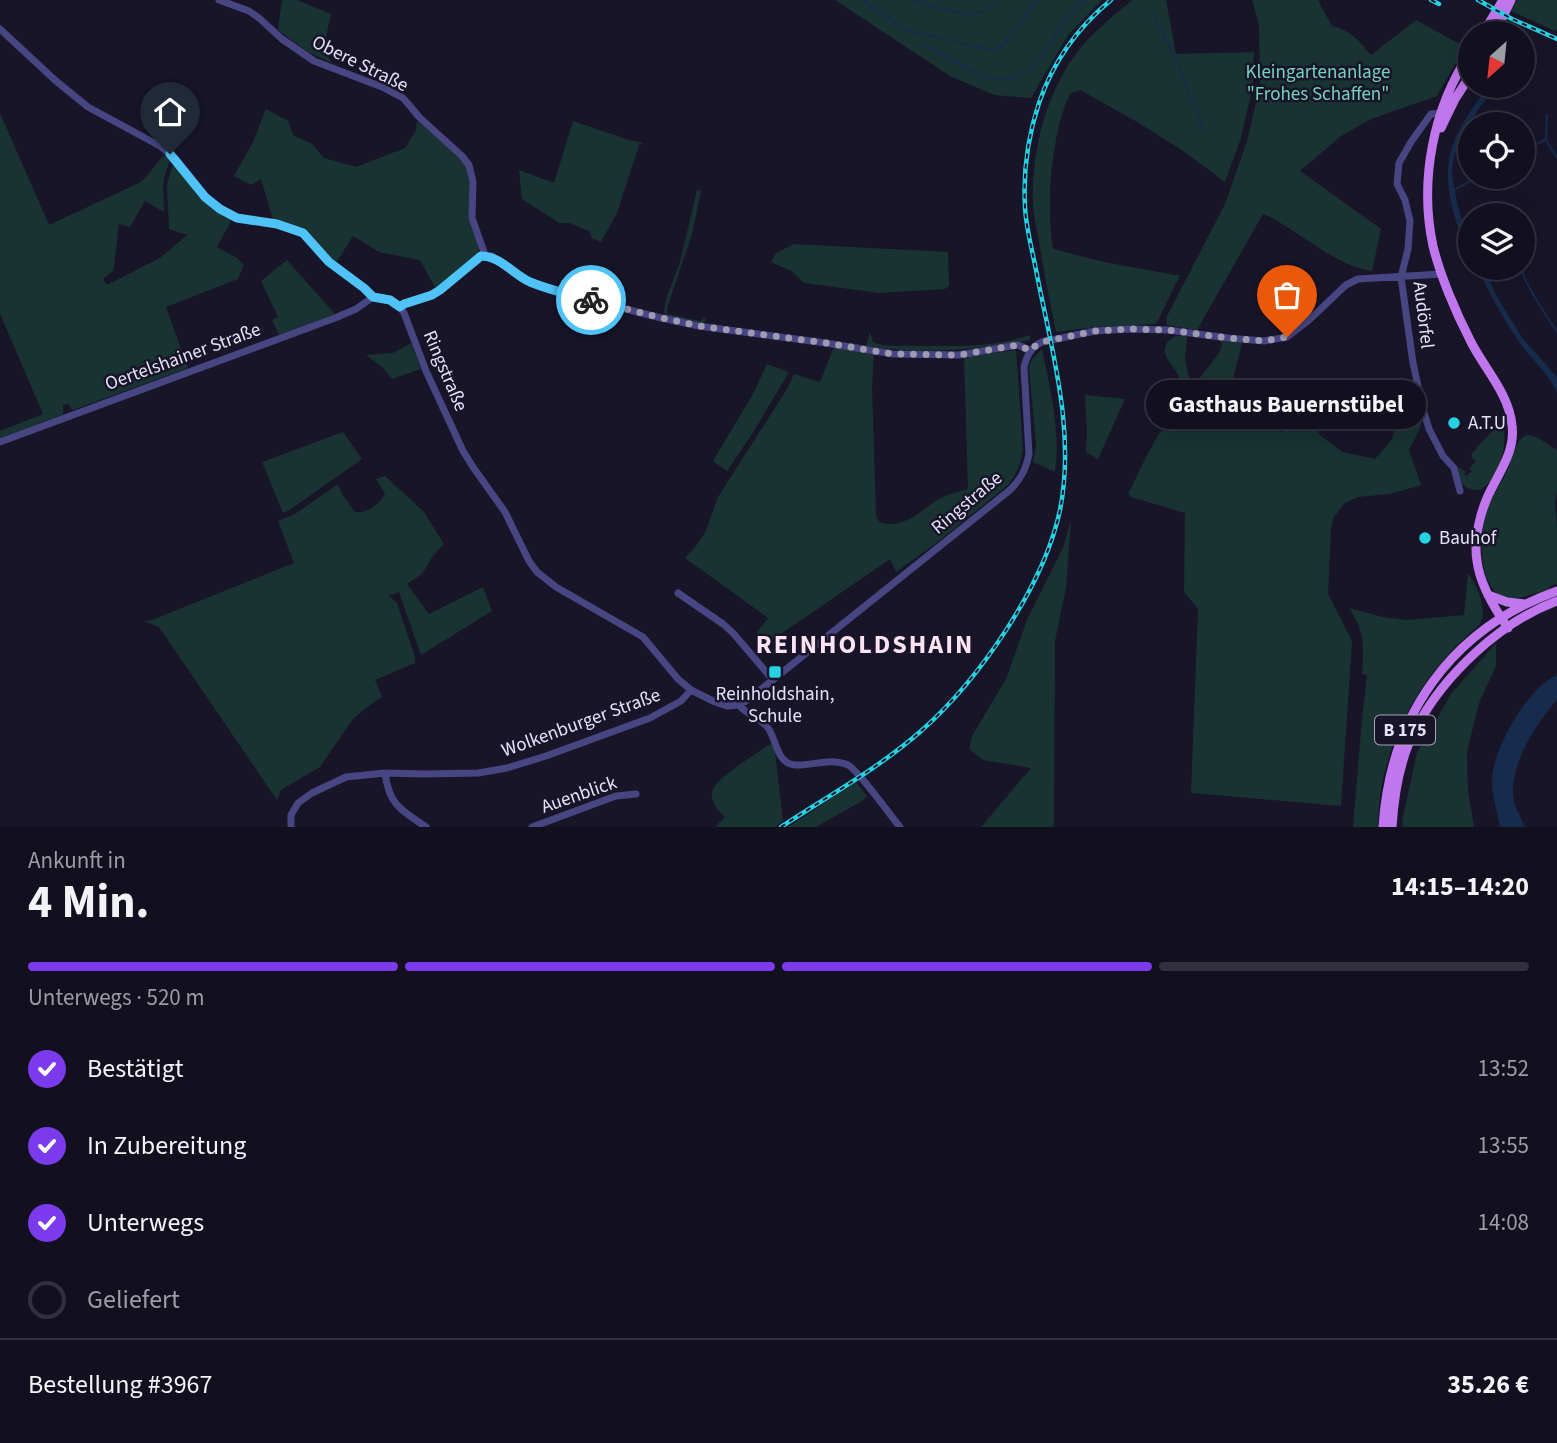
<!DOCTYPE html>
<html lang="de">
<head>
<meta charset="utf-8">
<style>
	body { margin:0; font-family:"Source Sans 3",sans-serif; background:#1b1928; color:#f1f3f6; height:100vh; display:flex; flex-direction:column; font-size:26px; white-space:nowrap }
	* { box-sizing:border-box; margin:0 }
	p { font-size:23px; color:#9c9da4 }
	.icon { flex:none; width:38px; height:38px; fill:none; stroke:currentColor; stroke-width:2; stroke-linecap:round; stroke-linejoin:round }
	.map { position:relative; height:827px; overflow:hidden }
	.panel { display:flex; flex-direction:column; background:#12101f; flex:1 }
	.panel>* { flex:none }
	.needle { width:46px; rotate:207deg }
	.buttons { position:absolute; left:1458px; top:21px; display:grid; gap:14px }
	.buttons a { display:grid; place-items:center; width:77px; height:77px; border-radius:50%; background:#12101f; box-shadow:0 7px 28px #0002,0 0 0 2px #31303d; font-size:35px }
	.pin { position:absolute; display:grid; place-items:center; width:60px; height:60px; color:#fff; margin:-72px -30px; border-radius:50% 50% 50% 0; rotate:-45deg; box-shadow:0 0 7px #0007 }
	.pin .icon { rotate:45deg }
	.courier { position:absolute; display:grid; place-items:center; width:70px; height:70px; margin:-35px; border:5px solid #4fc3f7; border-radius:50%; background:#fff; color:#222; box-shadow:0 2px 9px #0007 }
	.bubble { position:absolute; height:49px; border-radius:24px; background:#12101f; box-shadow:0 7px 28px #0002,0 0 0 2px #31303d; font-size:23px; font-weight:700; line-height:49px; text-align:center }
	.head em { font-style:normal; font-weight:700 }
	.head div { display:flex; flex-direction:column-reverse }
	.head { display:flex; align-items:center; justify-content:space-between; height:119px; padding:0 28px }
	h1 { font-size:46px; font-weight:700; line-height:52px }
	.bar { display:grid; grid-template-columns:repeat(4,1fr); gap:10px 7px; align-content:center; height:84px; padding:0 28px }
	.bar i { height:9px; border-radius:5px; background:#31303d }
	.bar .current { background:#7c3aed }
	.bar p { grid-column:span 4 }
	.line { display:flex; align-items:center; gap:18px; padding:0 28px; border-top:2px solid #31303d }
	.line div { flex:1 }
	ol { padding:0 28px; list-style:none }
	li { display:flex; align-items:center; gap:21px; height:77px }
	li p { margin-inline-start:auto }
	li .icon { padding:7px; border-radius:50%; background:#7c3aed; color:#fff; stroke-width:4 }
	li:last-child { color:#9c9da4 }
	li i { width:38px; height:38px; border:4px solid #31303d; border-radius:50% }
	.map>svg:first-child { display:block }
	.green { fill:#183332 }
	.water { fill:#172b4c }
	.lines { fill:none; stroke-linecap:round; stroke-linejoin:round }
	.stream { stroke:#172b4c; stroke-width:2 }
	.minor { stroke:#484682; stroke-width:7 }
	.major { stroke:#c076ed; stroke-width:9 }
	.rail-casing { stroke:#25d1e3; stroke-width:4.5 }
	.rail { stroke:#181529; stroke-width:2; stroke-dasharray:5; stroke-linecap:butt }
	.done { stroke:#9d9ab2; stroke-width:7; stroke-dasharray:0 12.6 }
	.route { stroke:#4fc3f7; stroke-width:9 }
	.poi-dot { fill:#25d1e3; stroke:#181529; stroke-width:2.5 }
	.labels { text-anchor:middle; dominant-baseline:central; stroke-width:5; stroke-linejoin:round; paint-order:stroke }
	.shield { fill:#181529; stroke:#a7a4bc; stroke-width:2 }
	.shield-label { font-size:18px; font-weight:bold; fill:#e4e1fb }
	.street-label { font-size:19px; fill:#e4e1fb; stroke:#181529 }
	.park-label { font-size:19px; fill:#75d3bb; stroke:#181529 }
	.poi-label { font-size:19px; fill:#e4e1fb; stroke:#181529; text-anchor:start }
	.district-label { font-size:26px; font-weight:bold; letter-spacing:2px; fill:#fbe3f3; stroke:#181529 }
</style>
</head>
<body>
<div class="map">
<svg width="1557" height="827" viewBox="0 0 1557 827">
	<rect width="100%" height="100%" fill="#181529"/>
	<path class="green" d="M282 0H297L331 14C328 31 320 49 332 63L308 52 278 30Z
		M835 0H1102L1068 35 1031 98 994 95 950 76Z
		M1133 0H1166L1176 54 1254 52 1253 85 1241 138 1225 182 1186 153 1139 123 1080 90 1071 93C1063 107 1059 124 1056 140 1049 178 1048 211 1053 249L1104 262 1175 275H1180L1156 324 1096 327 1056 332C1050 302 1044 272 1039 243 1037 231 1034 218 1033 206 1031 150 1046 90 1082 46 1097 29 1115 14 1133 0Z
		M1252 0H1318L1332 26C1352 31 1358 40 1371 55L1416 20 1465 47 1437 96 1371 119 1341 136 1300 171 1381 229 1372 271C1334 266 1298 229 1263 214L1197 330 1167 325 1166 318 1225 204 1247 141 1260 86 1259 25Z
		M1517 0H1557V29L1555 31 1511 11Z
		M266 109 288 121 293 135 312 144 324 158 356 167 405 148 416 130 417 121 425 127 466 164 470 187 469 220 479 247 478 253 436 289 420 260 379 252 353 236 336 263 305 230 273 219 261 179 251 185 234 176 253 142Z
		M0 113 49 225 141 182C150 174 155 164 164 155L170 159 164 178 163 187 164 212 145 201 130 227 119 224 114 266 113 271 103 279 107 285 160 258 187 235 169 229 167 185 172 167 176 165 208 203 232 219 217 247 237 258 244 265 238 279 166 307 188 368 73 410 68 404 63 405V414L62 415 0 438V431L43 414 0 314Z
		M573 121 629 140 644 143 639 145 617 213 601 242 592 238 589 231 569 223H559L522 199 519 170 554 183Z
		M697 190 701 191 692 234 667 308V314L700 321 706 317 704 323 667 316 664 312 666 299 680 262Z
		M794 244 948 252 949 286 945 289 880 293 804 283 793 272 771 262 776 253Z
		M287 260 335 314 279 335 272 320 278 317 261 281Z
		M870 332 873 342C886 348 902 345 916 346 955 346 992 348 1030 335V340C973 350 925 355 866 346Z
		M1176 336H1187L1185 360 1190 381 1195 384 1220 352 1222 344 1220 341 1242 343 1233 379 1251 384 1240 426 1284 432 1287 420H1321L1318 434 1343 452 1375 459 1392 439 1399 413 1422 418C1422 429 1413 440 1409 450L1421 485 1390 494 1358 497 1345 503 1333 518 1331 530 1328 594 1352 641 1341 806 1191 793 1198 609 1184 592 1185 513 1131 497 1128 494C1136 478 1144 460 1153 444 1161 429 1180 409 1182 391 1185 368 1146 353 1176 336Z
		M411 343 421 369 392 379 383 368 366 355 393 353Z
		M834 347 874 354 872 386 876 515C878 522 880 523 888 524 910 525 923 508 941 498 949 494 959 492 968 489L964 357 1016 350 1023 449C1021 464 1017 473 1008 485L939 541 896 572 890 559 765 645 757 632 768 618 685 558 696 546 705 533 718 497 787 389 794 374 820 382Z
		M1042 349C1050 389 1061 431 1055 472L1033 462 1036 446 1029 367 1032 359Z
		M767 364 789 372 752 434 727 471 713 461 753 394Z
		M1085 395 1125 399 1098 459 1086 452 1087 430Z
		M1503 419C1507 443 1503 476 1480 490 1461 489 1461 483 1458 467L1466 472 1464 474 1466 476 1472 471 1469 469 1476 461 1471 457 1472 453Z
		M343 432 362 459 291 509 283 513 262 462Z
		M1527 435C1538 436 1547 444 1557 450V492L1555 503 1557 529V584L1550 586 1548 590C1538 592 1520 599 1511 599 1476 596 1479 533 1487 510 1492 496 1501 484 1507 471 1513 459 1513 441 1527 435Z
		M385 476 424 512 444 544 433 556 422 574 407 584 429 614 483 587 492 611 421 655 399 592 389 596 397 603 415 657V663L375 680 382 697 366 708 353 719 320 767 284 788 281 790 277 800 159 627 144 621 152 620 294 563 278 521 295 514 338 484 342 494 355 512C366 514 380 504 385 494L376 479Z
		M1071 520 1066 588 1055 641 1054 827H981L1031 768 983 760 969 749 972 736 1006 679 1027 620 1063 548Z
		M1468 573C1477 586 1488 609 1480 624 1468 635 1455 646 1445 658 1404 705 1378 765 1378 827H1353L1362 719 1367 675 1362 674C1364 646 1365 632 1349 608L1382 617 1407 620 1464 615Z
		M1496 643V666L1479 703 1467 752 1468 791 1474 827H1403L1402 821 1417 753 1451 694Z
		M772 743 775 752 783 821 775 827H715L725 817C718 810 711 803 712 793 713 779 760 751 772 743Z
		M856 782 867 796 862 801 816 827H788Z"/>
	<path class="water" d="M1488 86H1495C1479 109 1451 145 1452 174 1453 184 1456 196 1458 206 1462 223 1470 236 1470 254 1454 223 1441 182 1452 147 1459 125 1475 105 1488 86Z
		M1477 268H1485L1496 295 1523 339 1557 377V393C1549 372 1530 359 1518 340 1502 317 1489 292 1477 268Z
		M1557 675V700C1536 724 1511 762 1513 795 1514 805 1521 818 1525 827H1500C1497 813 1493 798 1492 784 1490 752 1528 687 1557 675Z"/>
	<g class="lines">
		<path class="stream" d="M863 0 905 30 991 50 1000 47 1004 44 1037 0
			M913 0C928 5 967 17 982 12 987 10 991 4 995 0
			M1153 14 1178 64 1204 132
			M923 44 985 77C1031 85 1041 58 1062 25 1068 16 1076 8 1084 0
			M1547 115 1546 140 1557 158
			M1522 152 1545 140
			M1454 190 1478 177
			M1531 229C1528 242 1520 260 1523 273 1528 291 1547 316 1557 332"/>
		<path class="minor" d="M219 0 249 11 259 18 282 39 314 61 382 87 403 98 410 106 419 117 462 156 469 165 473 182 472 218 485 255
			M0 29 56 81 88 107 160 146 176 159 211 203 237 218 277 224 295 229 303 233 329 262 364 288 373 297
			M1440 113 1431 114 1411 142 1399 163 1397 184 1405 200 1410 221 1408 249 1401 277 1413 363 1423 409 1429 429 1443 456 1454 468 1460 491
			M373 297 390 300 400 307 404 304 432 295 440 290 481 255 492 256 521 278 552 290 657 317 699 326 826 343 893 354 959 355 1018 345 1031 351
			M400 307 404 313 426 371 463 451 473 467 505 512 529 561 537 572 556 587 643 637 678 679 691 690 715 702 727 706 739 705 749 699 1010 490C1021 479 1026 469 1029 454L1024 367C1027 355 1031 347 1042 342L1095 331 1129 329 1168 330 1228 338 1264 341 1287 337 1309 320 1346 285 1358 279 1442 274
			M0 442 335 318 356 309 373 297
			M678 593 723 624 733 633 773 680
			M739 705C747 715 761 718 768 728 777 740 776 763 795 765 813 766 830 757 848 765 859 771 890 815 900 827
			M385 773C389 805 401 810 426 827
			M291 827V815L298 803 312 793 346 777 385 773 424 774 478 773 507 768 546 756 650 718 681 701 691 690
			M532 827 616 796 636 794"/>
		<path class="major" d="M1483 33 1503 0
			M1495 33 1511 0
			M1470 53C1433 108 1419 181 1433 246 1440 275 1456 313 1470 340 1483 367 1509 393 1512 425 1515 447 1504 465 1494 484 1482 505 1473 536 1477 561 1480 585 1494 608 1508 628
			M1441 128 1455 99 1470 76
			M1488 595 1507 602 1525 604
			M1383 827C1390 716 1451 629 1557 591
			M1392 827C1394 794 1400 758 1416 728 1444 675 1500 622 1557 601"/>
		<g class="rail-casing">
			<path id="rail" d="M1431 0 1439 4
				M1478 0 1512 19 1557 39
				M781 827C828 796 879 768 921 731 979 680 1044 586 1060 510 1076 430 1051 348 1036 270 1032 249 1026 228 1025 207 1023 172 1028 136 1039 103 1053 62 1077 28 1111 0"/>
		</g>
		<use href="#rail" class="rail"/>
	</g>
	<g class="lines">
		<path class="done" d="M591 300 658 317 699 326 826 343 893 354 959 355 1018 345 1031 351 1036 345 1042 342 1095 331 1129 329 1168 330 1228 338 1264 341 1287 337"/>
		<path class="route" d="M170 154 205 197 220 209 237 218 277 224 303 233 329 262 364 288 373 297 390 300 400 307 404 304 432 295 440 290 481 256C500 256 513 274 530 282 550 290 570 295 591 300"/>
	</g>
	<g class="poi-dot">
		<circle cx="1454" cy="423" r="7"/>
		<circle cx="1425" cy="538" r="7"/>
		<rect x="768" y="665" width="14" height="14" rx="3.5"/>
	</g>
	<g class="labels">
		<rect class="shield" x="1375" y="715.5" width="60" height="29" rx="5"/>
		<g class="shield-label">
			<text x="1405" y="730">B 175</text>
		</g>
		<g class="street-label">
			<text transform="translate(360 64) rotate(26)">Obere Straße</text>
			<text transform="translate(1423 315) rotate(83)">Audörfel</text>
			<text transform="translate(183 357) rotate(-20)">Oertelshainer Straße</text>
			<text transform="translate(445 371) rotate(67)">Ringstraße</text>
			<text transform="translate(967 503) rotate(-40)">Ringstraße</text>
			<text transform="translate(581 723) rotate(-20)">Wolkenburger Straße</text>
			<text transform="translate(579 795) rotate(-19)">Auenblick</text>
		</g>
		<g class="park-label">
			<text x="1318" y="72">Kleingartenanlage<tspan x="1318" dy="22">"Frohes Schaffen"</tspan></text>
		</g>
		<g class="poi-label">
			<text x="1468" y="423">A.T.U</text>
			<text x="1439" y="538">Bauhof</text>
			<text x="775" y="694" text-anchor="middle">Reinholdshain,<tspan x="775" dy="22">Schule</tspan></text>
		</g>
		<g class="district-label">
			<text x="865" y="644">REINHOLDSHAIN</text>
		</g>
	</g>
</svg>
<div class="buttons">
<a><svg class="needle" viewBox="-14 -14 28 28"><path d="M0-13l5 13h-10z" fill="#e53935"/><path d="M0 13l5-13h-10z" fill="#9c9da4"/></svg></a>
<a><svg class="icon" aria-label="locate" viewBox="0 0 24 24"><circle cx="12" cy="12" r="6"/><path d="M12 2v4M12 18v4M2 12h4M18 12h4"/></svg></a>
<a><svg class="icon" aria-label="layers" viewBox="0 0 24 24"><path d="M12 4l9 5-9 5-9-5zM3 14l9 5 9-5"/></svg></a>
</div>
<div class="pin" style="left:1287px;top:337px;background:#ea580c"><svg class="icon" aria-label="bag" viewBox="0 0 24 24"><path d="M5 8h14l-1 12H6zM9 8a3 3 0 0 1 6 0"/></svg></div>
<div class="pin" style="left:170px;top:154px;background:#1f2937"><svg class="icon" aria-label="home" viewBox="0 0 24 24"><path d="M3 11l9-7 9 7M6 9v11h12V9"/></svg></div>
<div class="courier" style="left:591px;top:300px"><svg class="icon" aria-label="bike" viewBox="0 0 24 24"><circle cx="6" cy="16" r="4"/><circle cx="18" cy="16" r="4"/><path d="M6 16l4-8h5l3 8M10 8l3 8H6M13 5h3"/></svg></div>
<div class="bubble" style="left:1146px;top:380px;width:280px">Gasthaus Bauernstübel</div>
</div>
<section class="panel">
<div class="head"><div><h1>4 Min.</h1><p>Ankunft in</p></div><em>14:15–14:20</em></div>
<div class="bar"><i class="current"></i><i class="current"></i><i class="current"></i><i></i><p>Unterwegs · 520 m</p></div>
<ol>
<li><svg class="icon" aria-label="check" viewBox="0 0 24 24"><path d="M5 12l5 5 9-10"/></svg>Bestätigt<p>13:52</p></li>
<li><svg class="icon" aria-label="check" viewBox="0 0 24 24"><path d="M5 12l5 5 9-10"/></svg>In Zubereitung<p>13:55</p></li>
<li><svg class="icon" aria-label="check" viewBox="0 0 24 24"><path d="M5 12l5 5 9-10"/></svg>Unterwegs<p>14:08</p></li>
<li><i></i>Geliefert</li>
</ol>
<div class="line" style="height:91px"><div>Bestellung #3967</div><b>35.26 €</b></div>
</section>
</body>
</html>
